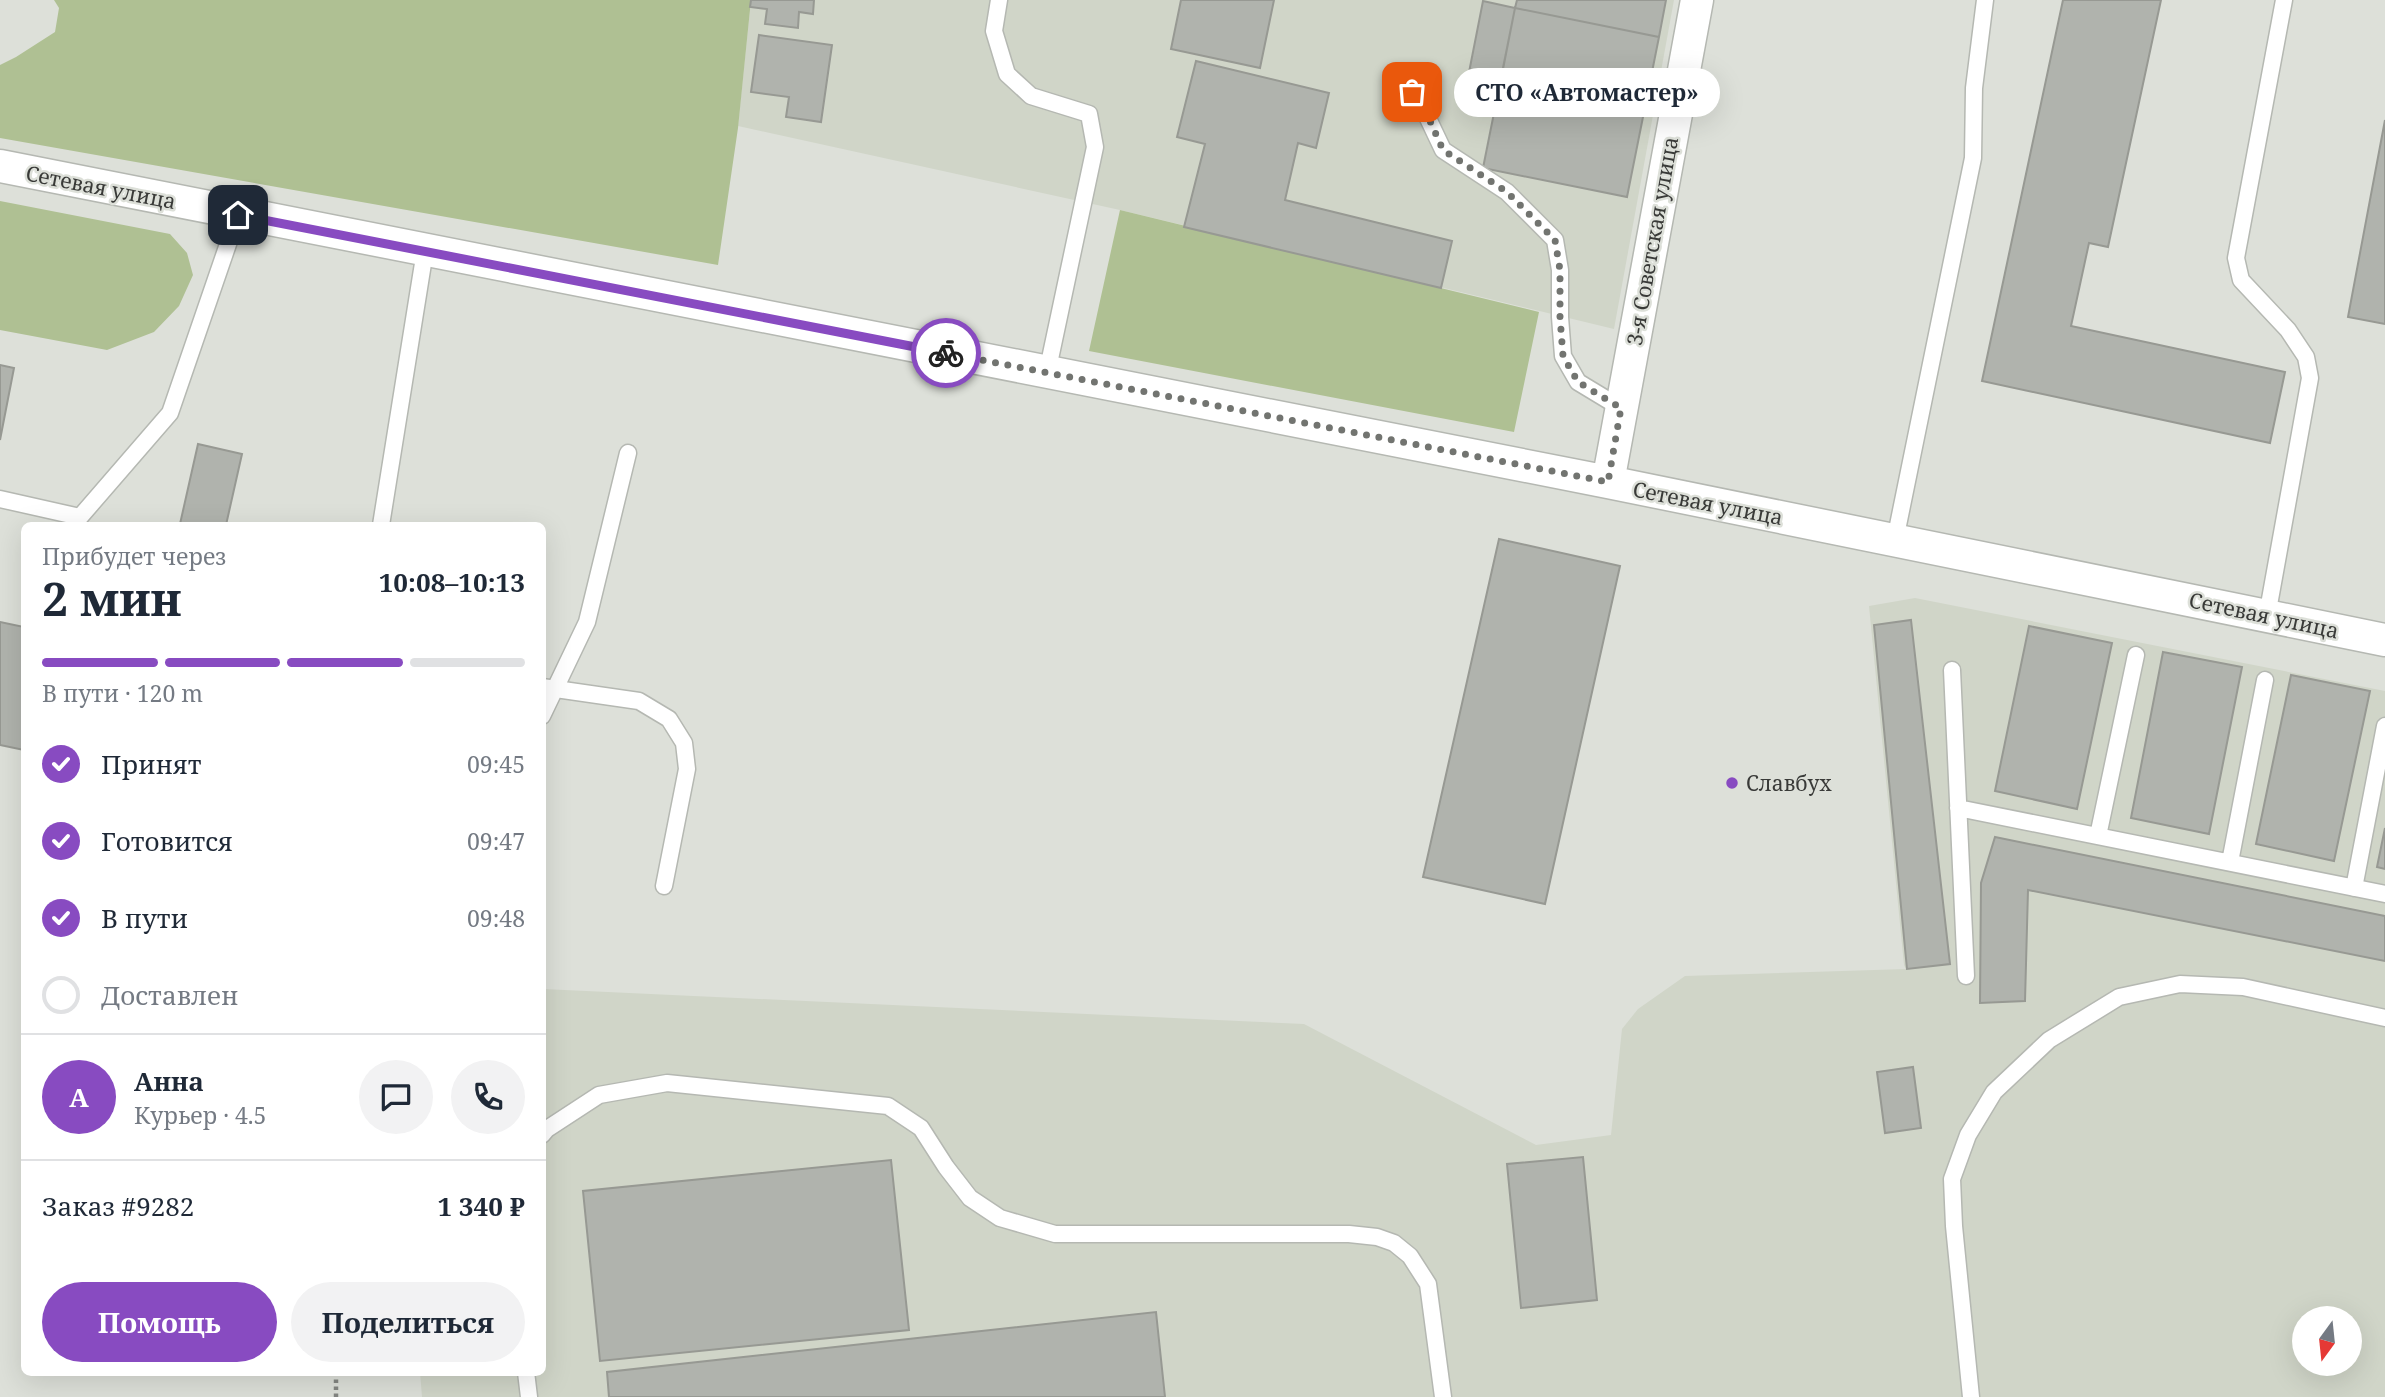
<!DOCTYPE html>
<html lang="ru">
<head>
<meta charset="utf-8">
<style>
	body { margin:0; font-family:"Noto Serif",serif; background:#f2f2f3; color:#1f2937; height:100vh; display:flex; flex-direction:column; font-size:26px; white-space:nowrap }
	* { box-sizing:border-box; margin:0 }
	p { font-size:23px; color:#747a83 }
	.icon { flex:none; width:38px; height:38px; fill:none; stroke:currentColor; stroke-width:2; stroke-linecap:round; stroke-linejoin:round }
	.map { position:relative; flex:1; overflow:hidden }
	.side { position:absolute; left:21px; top:522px; width:525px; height:854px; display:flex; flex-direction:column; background:#fff; border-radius:10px; box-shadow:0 7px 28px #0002 }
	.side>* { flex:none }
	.needle { width:46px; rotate:195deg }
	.tools { position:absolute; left:2292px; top:1306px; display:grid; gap:14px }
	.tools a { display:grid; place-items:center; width:70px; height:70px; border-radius:50%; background:#fff; box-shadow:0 7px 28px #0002; font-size:35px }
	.pin { position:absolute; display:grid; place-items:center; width:60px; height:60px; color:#fff; margin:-30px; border-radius:14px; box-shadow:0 4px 10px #0006 }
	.courier { position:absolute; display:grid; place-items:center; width:70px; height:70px; margin:-35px; border:5px solid #884bc1; border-radius:50%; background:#fff; color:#222; box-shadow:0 2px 9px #0007 }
	.bubble { position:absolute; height:49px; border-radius:24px; background:#fff; box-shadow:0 7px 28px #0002; font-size:23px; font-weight:700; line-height:49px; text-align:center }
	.overview em { font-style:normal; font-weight:700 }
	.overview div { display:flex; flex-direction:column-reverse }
	.overview { display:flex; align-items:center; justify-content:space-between; height:119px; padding:0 21px }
	h1 { font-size:46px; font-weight:700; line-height:52px }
	.bar { display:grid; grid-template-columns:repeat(4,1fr); gap:10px 7px; align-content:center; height:84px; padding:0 21px }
	.bar i { height:9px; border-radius:5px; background:#e0e1e3 }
	.bar .active { background:#884bc1 }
	.bar p { grid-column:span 4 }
	.line { display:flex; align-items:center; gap:18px; padding:0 21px; border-top:2px solid #e0e1e3 }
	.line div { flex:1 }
	.round { display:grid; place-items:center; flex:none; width:74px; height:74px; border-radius:37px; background:#f2f2f3 }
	ol { padding:0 21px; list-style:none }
	li { display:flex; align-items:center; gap:21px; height:77px }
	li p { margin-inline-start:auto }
	li .icon { padding:7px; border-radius:50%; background:#884bc1; color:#fff; stroke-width:4 }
	li:last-child { color:#747a83 }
	li i { width:38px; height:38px; border:4px solid #e0e1e3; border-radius:50% }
	.action { display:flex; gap:14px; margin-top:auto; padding:14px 21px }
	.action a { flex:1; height:80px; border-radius:42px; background:#884bc1; color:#fff; font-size:28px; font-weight:700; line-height:80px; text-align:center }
	.action a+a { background:#f2f2f3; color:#1f2937 }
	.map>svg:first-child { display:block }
	.built { fill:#d0d5c8; fill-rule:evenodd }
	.green { fill:#afc093 }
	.building { fill:#b0b3ad; stroke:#979993; stroke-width:2 }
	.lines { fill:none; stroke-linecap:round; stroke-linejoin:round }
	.service-casing { stroke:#b5b8b2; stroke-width:19 }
	.minor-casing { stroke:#b5b8b2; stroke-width:35 }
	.path { stroke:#848682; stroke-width:4.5; stroke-dasharray:3.5 3.5; stroke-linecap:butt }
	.service { stroke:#fff; stroke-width:16 }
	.minor { stroke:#fff; stroke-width:32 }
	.done { stroke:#727470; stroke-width:7; stroke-dasharray:0 12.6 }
	.route { stroke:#884bc1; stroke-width:9 }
	.poi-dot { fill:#884bc1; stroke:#dde0d9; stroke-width:2.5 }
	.labels { text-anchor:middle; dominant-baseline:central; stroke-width:5; stroke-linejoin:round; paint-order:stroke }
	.street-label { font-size:21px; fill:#393a38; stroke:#dde0d9 }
	.poi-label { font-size:21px; fill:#393a38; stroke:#dde0d9; text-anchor:start }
</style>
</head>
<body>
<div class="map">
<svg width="2385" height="1397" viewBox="0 0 2385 1397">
	<rect width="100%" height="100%" fill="#dde0d9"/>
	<path class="built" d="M751 0H1674L1614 329 1120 210 738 126Z
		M1915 598 2385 691V1397H422L420 1372H542L543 989 1304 1024 1536 1145 1611 1135 1622 1029 1638 1009 1685 976 1906 969 1904 965 1869 606ZM2305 1318H2350V1363H2305Z"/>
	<path class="green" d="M54 0H751L738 128 718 265 0 138V65L16 57 55 32 59 8Z
		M0 201 170 234 187 253 193 275 179 306 154 332 107 350 0 330Z
		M1120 210 1539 312 1514 432 1089 351Z"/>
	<path class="building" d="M751 0H814L813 14 799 12 798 28 765 24 767 9 750 7Z
		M1181 0H1274L1260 68 1171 49Z
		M1517 0H1666L1659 37 1515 8Z
		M2063 0H2161L2108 247 2089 243 2071 326 2285 372 2270 443 1982 381Z
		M1483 1 1515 8 1494 115 1462 108Z
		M1515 8 1659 37 1627 197 1483 168Z
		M759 35 832 45 821 122 786 117 789 97 751 92Z
		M1196 61 1329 93 1316 148 1298 143 1285 200 1452 241 1441 288 1184 227 1205 144 1177 137Z
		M2385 120V324L2348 317Z
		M0 365 14 368 0 440Z
		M198 444 242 454 226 525 180 524Z
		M1499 539 1620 566 1545 904 1423 877Z
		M1911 620 1950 964 1907 969 1874 625Z
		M0 622 24 627V750L0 745Z
		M2029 626 2112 643 2077 809 1995 791Z
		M2163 652 2242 667 2209 834 2131 818Z
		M2291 675 2370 691 2334 861 2256 844Z
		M2385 828V869L2377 867Z
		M1995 837 2385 916V961L2028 890 2025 1001 1980 1003 1981 883Z
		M1913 1067 1921 1128 1885 1133 1877 1072Z
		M1583 1157 1597 1300 1521 1308 1507 1164Z
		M891 1160 909 1330 600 1361 583 1191Z
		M1156 1312 1165 1397H609L607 1372Z"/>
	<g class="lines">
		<g class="service-casing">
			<path id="service" d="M999 0 994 31 1007 74 1031 96 1089 114 1095 147 1047 373
				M1398 72 1425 112 1443 150 1507 192 1555 240 1560 270V317L1563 356 1578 382 1621 408
				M0 499 80 517 170 413 238 215
				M381 525 425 251
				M1895 540 1973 158 1974 88 1985 0
				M2267 616 2310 378 2306 357 2288 330 2241 280 2236 258 2284 0
				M1952 670 1966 976
				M542 687 639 701 669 719 684 743 687 769 664 886
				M542 716 587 622 628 453
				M1958 808 2385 894
				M2098 836 2136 655
				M2230 862 2265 680
				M2354 888 2385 726
				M542 1135 547 1129 599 1095 667 1083 888 1106 921 1128 946 1167 970 1198 1000 1218 1055 1234H1349L1377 1237 1394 1243 1410 1256 1428 1284 1443 1397
				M526 1372 529 1397
				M1971 1397 1954 1226 1952 1179 1968 1135 1994 1092 2049 1040 2119 997 2180 984 2243 987 2385 1018"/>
		</g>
		<g class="minor-casing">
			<path id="minor" d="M0 166 1608 482 2385 640
				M1608 482 1697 0"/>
		</g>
		<path class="path" d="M336 1397V1372"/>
		<use href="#service" class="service"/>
		<use href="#minor" class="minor"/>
	</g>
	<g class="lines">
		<path class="done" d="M946 353 1608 482 1621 408 1578 382 1563 356 1560 317V270L1555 240 1507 192 1443 150 1426 112 1412 92"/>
		<path class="route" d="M238 215 946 353"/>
	</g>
	<circle class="poi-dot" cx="1732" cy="783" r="7"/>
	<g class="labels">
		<g class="street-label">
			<text transform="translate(101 187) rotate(11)">Сетевая улица</text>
			<text transform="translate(1652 241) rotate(-80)">3-я Советская улица</text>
			<text transform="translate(1708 503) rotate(11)">Сетевая улица</text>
			<text transform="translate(2264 615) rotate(12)">Сетевая улица</text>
		</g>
		<g class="poi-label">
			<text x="1746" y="783">Славбух</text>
		</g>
	</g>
</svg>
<div class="tools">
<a><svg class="needle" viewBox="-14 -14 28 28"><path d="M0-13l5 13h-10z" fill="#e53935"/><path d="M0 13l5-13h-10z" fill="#747a83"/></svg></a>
</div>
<div class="pin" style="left:1412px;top:92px;background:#ea580c"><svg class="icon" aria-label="bag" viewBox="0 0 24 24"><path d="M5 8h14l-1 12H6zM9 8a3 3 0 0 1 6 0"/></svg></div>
<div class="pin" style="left:238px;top:215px;background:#1f2937"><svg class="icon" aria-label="home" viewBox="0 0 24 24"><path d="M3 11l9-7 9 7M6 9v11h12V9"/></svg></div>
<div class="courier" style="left:946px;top:353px"><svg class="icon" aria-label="bike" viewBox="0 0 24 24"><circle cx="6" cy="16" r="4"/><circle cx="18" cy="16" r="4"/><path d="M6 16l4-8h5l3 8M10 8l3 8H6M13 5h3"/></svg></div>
<div class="bubble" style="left:1454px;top:68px;width:266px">СТО «Автомастер»</div>
<section class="side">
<div class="overview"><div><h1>2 мин</h1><p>Прибудет через</p></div><em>10:08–10:13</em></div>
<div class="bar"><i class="active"></i><i class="active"></i><i class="active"></i><i></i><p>В пути · 120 m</p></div>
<ol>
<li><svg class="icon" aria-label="check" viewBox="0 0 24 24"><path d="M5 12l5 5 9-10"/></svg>Принят<p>09:45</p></li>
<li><svg class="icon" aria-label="check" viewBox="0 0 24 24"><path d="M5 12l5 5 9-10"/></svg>Готовится<p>09:47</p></li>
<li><svg class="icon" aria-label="check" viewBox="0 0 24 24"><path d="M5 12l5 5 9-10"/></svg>В пути<p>09:48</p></li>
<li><i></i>Доставлен</li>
</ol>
<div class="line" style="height:126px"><b class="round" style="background:#884bc1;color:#fff">А</b><div><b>Анна</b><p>Курьер · 4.5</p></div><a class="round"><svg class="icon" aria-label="chat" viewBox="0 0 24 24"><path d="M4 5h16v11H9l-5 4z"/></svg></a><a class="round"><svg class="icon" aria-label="phone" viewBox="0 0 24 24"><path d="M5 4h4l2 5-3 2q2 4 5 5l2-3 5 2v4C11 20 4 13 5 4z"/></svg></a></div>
<div class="line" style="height:91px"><div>Заказ #9282</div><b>1 340 ₽</b></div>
<div class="action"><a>Помощь</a><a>Поделиться</a></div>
</section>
</div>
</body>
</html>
